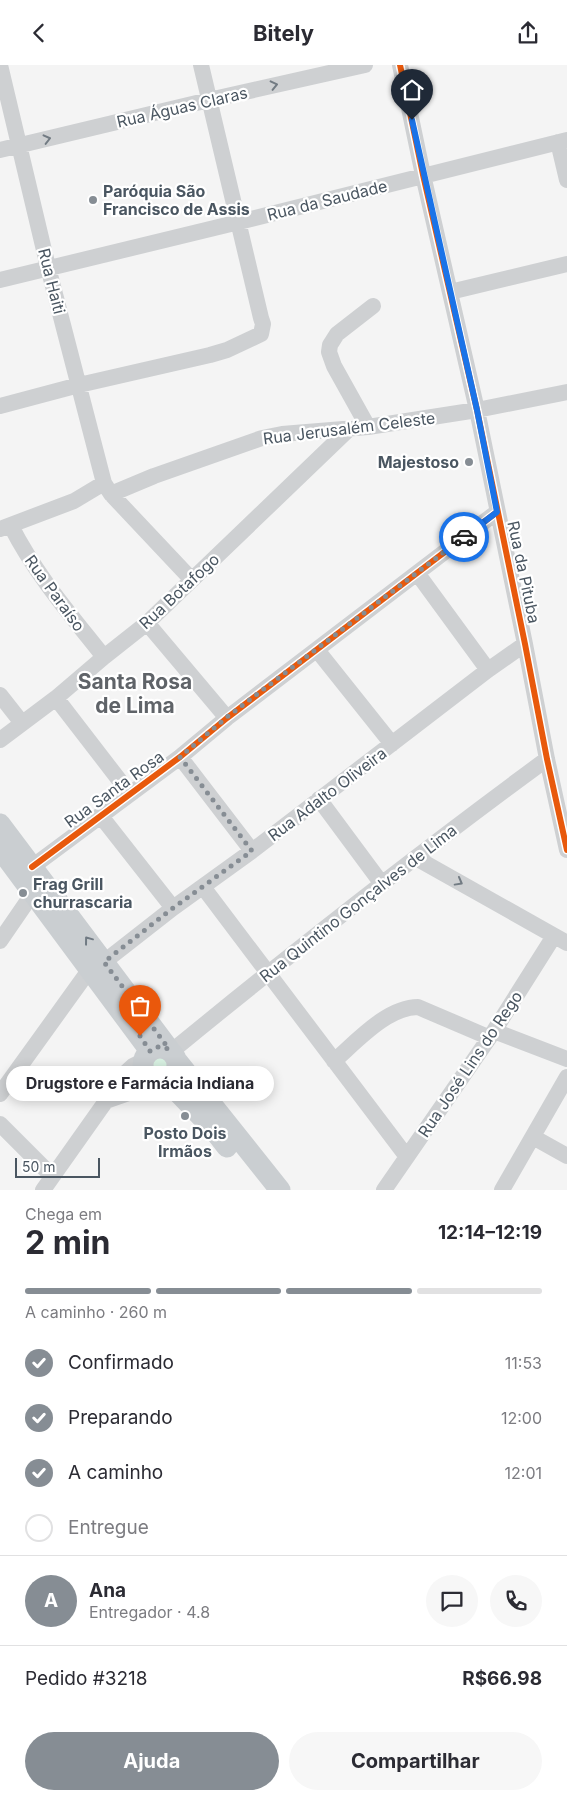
<!DOCTYPE html>
<html lang="pt">
<head>
<meta charset="utf-8">
<style>
	body { margin:0; font-family:Inter,sans-serif; background:#f7f7f7; color:#2b2b33; height:100vh; display:flex; flex-direction:column; font-size:19px; white-space:nowrap }
	* { box-sizing:border-box; margin:0 }
	p { font-size:16px; color:#7c7c81 }
	.icon { flex:none; width:28px; height:28px; fill:none; stroke:currentColor; stroke-width:2; stroke-linecap:round; stroke-linejoin:round }
	.map { position:relative; height:1125px; overflow:hidden }
	.panel { display:flex; flex-direction:column; background:#fff; flex:1 }
	.panel>* { flex:none }
	.scale { position:absolute; left:15px; bottom:12px; width:85px; box-sizing:border-box; padding-left:5px; border:2px solid #4a5661; border-top:0; font-size:14px; line-height:18px; white-space:nowrap; color:#4a5661; -webkit-text-stroke:4px #fff; paint-order:stroke }
	.pin { position:absolute; display:grid; place-items:center; width:42px; height:42px; color:#fff; margin:-51px -21px; border-radius:50% 50% 50% 0; rotate:-45deg; box-shadow:0 0 5px #0007 }
	.pin .icon { rotate:45deg }
	.courier { position:absolute; display:grid; place-items:center; width:50px; height:50px; margin:-25px; border:4px solid #1a73e8; border-radius:50%; background:#fff; color:#222; box-shadow:0 1px 6px #0007 }
	.bubble { position:absolute; height:35px; border-radius:18px; background:#fff; box-shadow:0 2px 12px #0003; font-size:16px; font-weight:700; line-height:35px; text-align:center }
	.summary em { font-style:normal; font-weight:700 }
	.summary div { display:flex; flex-direction:column-reverse }
	.summary { display:flex; align-items:center; justify-content:space-between; height:85px; padding:0 25px }
	h1 { font-size:32px; font-weight:700; line-height:38px }
	.bar { display:grid; grid-template-columns:repeat(4,1fr); gap:8px 5px; align-content:center; height:60px; padding:0 25px }
	.bar i { height:6px; border-radius:4px; background:#e1e1e2 }
	.bar .on { background:#868d94 }
	.bar p { grid-column:span 4 }
	.line { display:flex; align-items:center; gap:12px; padding:0 25px; border-top:1px solid #e1e1e2 }
	.line div { flex:1 }
	.round { display:grid; place-items:center; flex:none; width:52px; height:52px; border-radius:26px; background:#f7f7f7 }
	ol { padding:0 25px; list-style:none }
	li { display:flex; align-items:center; gap:15px; height:55px }
	li p { margin-inline-start:auto }
	li .icon { padding:5px; border-radius:50%; background:#868d94; color:#fff; stroke-width:4 }
	li:last-child { color:#7c7c81 }
	li i { width:28px; height:28px; border:2px solid #e1e1e2; border-radius:50% }
	.action { display:flex; gap:10px; margin-top:auto; padding:10px 25px }
	.action a { flex:1; height:58px; border-radius:30px; background:#868d94; color:#fff; font-size:20px; font-weight:700; line-height:58px; text-align:center }
	.action a+a { background:#f7f7f7; color:#2b2b33 }
	header { display:flex; justify-content:space-between; align-items:center; height:65px; padding:0 25px; background:#fff; font-size:22px; font-weight:700 }
	.map>svg:first-child { display:block }
	.green { fill:#d9f2e3 }
	.lines { fill:none; stroke-linecap:round; stroke-linejoin:round }
	.minor { stroke:#ced0d2; stroke-width:16 }
	.major { stroke:#caced1; stroke-width:21 }
	.cycleway-casing { stroke:#fff; stroke-width:9 }
	.cycleway { stroke:#e8590c; stroke-width:6 }
	.oneway { stroke:#727b83 }
	.oneway2 { stroke:#707a83 }
	.done { stroke:#868d94; stroke-width:5; stroke-dasharray:0 9 }
	.route { stroke:#1a73e8; stroke-width:6 }
	.poi-dot { fill:#868d94; stroke:#fff; stroke-width:2 }
	.labels { text-anchor:middle; dominant-baseline:central; stroke-width:4.5; stroke-linejoin:round; paint-order:stroke }
	.street-label { font-size:16px; fill:#4a5661; stroke:#fff }
	.poi-label { font-size:16px; font-weight:bold; fill:#4a5661; stroke:#fff; text-anchor:start }
	.district-label { font-size:21px; font-weight:bold; fill:#5f6368; stroke:#fff }
</style>
</head>
<body>
<header><svg class="icon" aria-label="back" viewBox="0 0 24 24"><path d="M15 5l-7 7 7 7"/></svg>Bitely<svg class="icon" aria-label="share" viewBox="0 0 24 24"><path d="M12 15V3M7 8l5-5 5 5M5 13v7h14v-7"/></svg></header>
<div class="map">
<svg width="567" height="1125" viewBox="0 0 567 1125">
	<rect width="100%" height="100%" fill="#f4f4f4"/>
	<path class="green" d="M161 984 175 1004 171 1010 151 1013 145 1003Z"/>
	<g class="lines">
		<path class="minor" d="M0 0 48 202 104 418 111 429 192 515
			M400 0 423 110 477 345 525 579 547 694 567 785
			M558 77 567 115
			M0 85 209 35 365 0
			M0 215 239 157 567 75
			M450 227 567 199
			M0 341 79 320 210 290 227 285 261 269 263 259 261 253 201 0
			M368 362 334 301 329 287 330 280 337 269 373 241
			M111 429 154 411 262 373 282 369 368 362 477 345 567 327
			M11 461C36 510 70 549 104 592
			M0 464 74 436 104 418
			M417 508 488 605
			M147 558 227 653
			M317 585 392 679
			M0 630 22 658
			M56 633 130 729
			M0 675 56 633 104 592 147 558 348 365
			M180 692 252 786
			M319 734 382 819
			M100 750 173 843
			M416 793 567 878
			M32 802 180 692 227 653 497 447
			M203 822 407 1092
			M0 876 33 828
			M104 897 173 843 252 786 488 605 525 579
			M494 966 567 994
			M172 986C294 886 419 788 547 694
			M334 996C356 977 387 942 418 942L488 972
			M0 1029 90 904
			M106 1036 143 1023 156 1017
			M0 1059 52 1111
			M533 1072 567 1091
			M43 1125 106 1036 122 1011 133 1001 143 996
			M384 1125 494 966 554 871
			M502 1125 567 1012"/>
		<path class="major" d="M0 759 169 984
			M0 784 150 986
			M143 1000a17 17 0 1 1 34 0a17 17 0 1 1-34 0Z
			M178 997 280 1125
			M167 1016 213 1064 227 1082"/>
		<g class="cycleway-casing">
			<path id="cycleway" d="M400 0 423 110 477 345 525 579 547 694 567 785
				M32 802 180 692 227 653 497 447"/>
		</g>
		<use href="#cycleway" class="cycleway"/>
	</g>
	<defs><path id="oneway-chevron" d="M-2-3.5L2.5 0L-2 3.5" fill="none" stroke-width="1.6" stroke-linecap="round" stroke-linejoin="round" transform="scale(1.25)"/></defs>
	<g class="oneway">
		<use href="#oneway-chevron" transform="translate(274 20) rotate(-13)"/>
		<use href="#oneway-chevron" transform="translate(47 74) rotate(-14)"/>
		<use href="#oneway-chevron" transform="translate(459 817) rotate(29)"/>
	</g>
	<use class="oneway2" href="#oneway-chevron" transform="translate(88 875) rotate(-127)"/>
	<g class="lines">
		<path class="done" d="M140 971 150 986 158 982 169 984 104 897 173 843 252 786 180 692 227 652 464 472"/>
		<path class="route" d="M412 55 477 345 497 447 464 472"/>
	</g>
	<g class="poi-dot">
		<circle cx="93" cy="135" r="5"/>
		<circle cx="469" cy="397" r="5"/>
		<circle cx="23" cy="828" r="5"/>
		<circle cx="185" cy="1051" r="5"/>
	</g>
	<g class="labels">
		<g class="street-label">
			<text transform="translate(182 42) rotate(-13)">Rua Águas Claras</text>
			<text transform="translate(327 135) rotate(-14)">Rua da Saudade</text>
			<text transform="translate(52 216) rotate(76)">Rua Haiti</text>
			<text transform="translate(349 363) rotate(-7)">Rua Jerusalém Celeste</text>
			<text transform="translate(524 507) rotate(78)">Rua da Pituba</text>
			<text transform="translate(179 526) rotate(-43)">Rua Botafogo</text>
			<text transform="translate(55 528) rotate(54)">Rua Paraíso</text>
			<text transform="translate(114 724) rotate(-36)">Rua Santa Rosa</text>
			<text transform="translate(327 729) rotate(-37)">Rua Adalto Oliveira</text>
			<text transform="translate(358 838) rotate(-38)">Rua Quintino Gonçalves de Lima</text>
			<text transform="translate(470 999) rotate(-56)">Rua José Lins do Rego</text>
		</g>
		<g class="poi-label">
			<text x="103" y="126">Paróquia São<tspan x="103" dy="18">Francisco de Assis</tspan></text>
			<text x="459" y="397" text-anchor="end">Majestoso</text>
			<text x="33" y="819">Frag Grill<tspan x="33" dy="18">churrascaria</tspan></text>
			<text x="185" y="1068" text-anchor="middle">Posto Dois<tspan x="185" dy="18">Irmãos</tspan></text>
		</g>
		<g class="district-label">
			<text x="135" y="616">Santa Rosa<tspan x="135" dy="24">de Lima</tspan></text>
		</g>
	</g>
</svg>
<div class="scale">50 m</div>
<div class="pin" style="left:140px;top:971px;background:#ea580c"><svg class="icon" aria-label="bag" viewBox="0 0 24 24"><path d="M5 8h14l-1 12H6zM9 8a3 3 0 0 1 6 0"/></svg></div>
<div class="pin" style="left:412px;top:55px;background:#1f2937"><svg class="icon" aria-label="home" viewBox="0 0 24 24"><path d="M3 11l9-7 9 7M6 9v11h12V9"/></svg></div>
<div class="courier" style="left:464px;top:472px"><svg class="icon" aria-label="car" viewBox="0 0 24 24"><path d="M5 17H2v-5l4-1 3-4h7l3 4 3 1v5h-3M9 17h6M6 11h13"/><circle cx="7" cy="17" r="2"/><circle cx="17" cy="17" r="2"/></svg></div>
<div class="bubble" style="left:6px;top:1001px;width:268px">Drugstore e Farmácia Indiana</div>
</div>
<section class="panel">
<div class="summary"><div><h1>2 min</h1><p>Chega em</p></div><em>12:14–12:19</em></div>
<div class="bar"><i class="on"></i><i class="on"></i><i class="on"></i><i></i><p>A caminho · 260 m</p></div>
<ol>
<li><svg class="icon" aria-label="check" viewBox="0 0 24 24"><path d="M5 12l5 5 9-10"/></svg>Confirmado<p>11:53</p></li>
<li><svg class="icon" aria-label="check" viewBox="0 0 24 24"><path d="M5 12l5 5 9-10"/></svg>Preparando<p>12:00</p></li>
<li><svg class="icon" aria-label="check" viewBox="0 0 24 24"><path d="M5 12l5 5 9-10"/></svg>A caminho<p>12:01</p></li>
<li><i></i>Entregue</li>
</ol>
<div class="line" style="height:90px"><b class="round" style="background:#868d94;color:#fff">A</b><div><b>Ana</b><p>Entregador · 4.8</p></div><a class="round"><svg class="icon" aria-label="chat" viewBox="0 0 24 24"><path d="M4 5h16v11H9l-5 4z"/></svg></a><a class="round"><svg class="icon" aria-label="phone" viewBox="0 0 24 24"><path d="M5 4h4l2 5-3 2q2 4 5 5l2-3 5 2v4C11 20 4 13 5 4z"/></svg></a></div>
<div class="line" style="height:65px"><div>Pedido #3218</div><b>R$66.98</b></div>
<div class="action"><a>Ajuda</a><a>Compartilhar</a></div>
</section>
</body>
</html>
